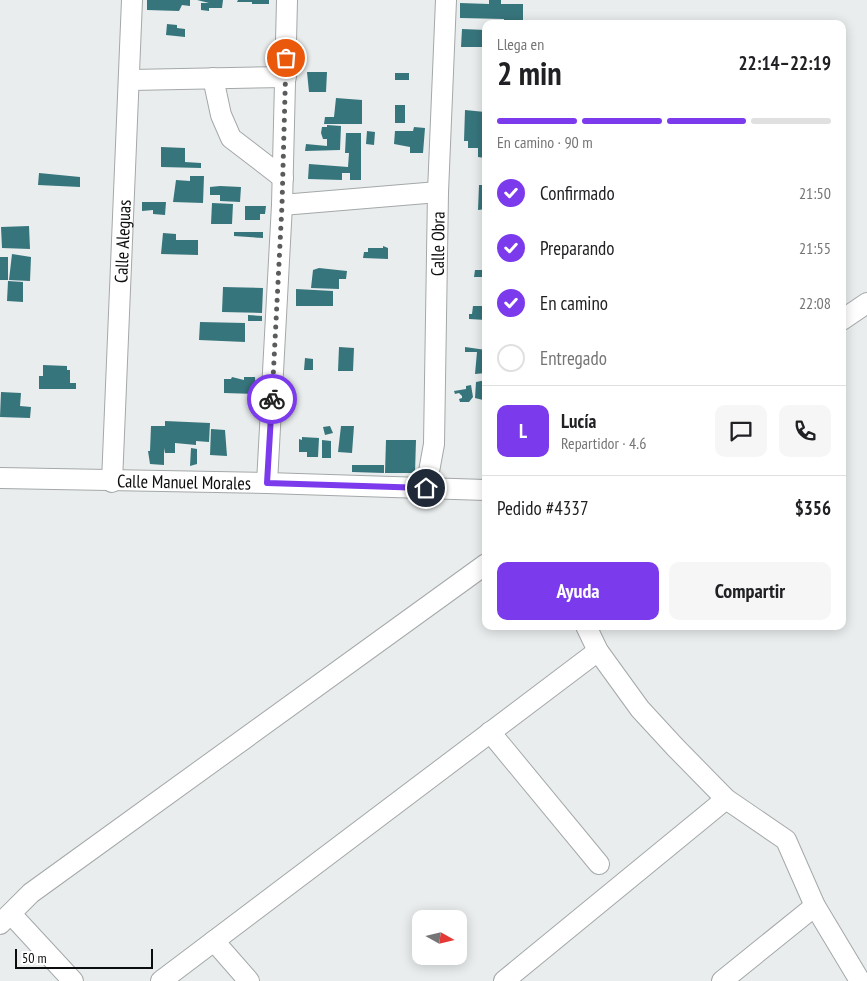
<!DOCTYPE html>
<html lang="es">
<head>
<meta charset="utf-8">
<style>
	body { margin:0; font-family:"PT Sans Narrow",sans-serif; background:#f6f6f6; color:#202124; height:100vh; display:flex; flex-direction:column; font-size:19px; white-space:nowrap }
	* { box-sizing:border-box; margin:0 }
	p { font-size:16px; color:#757577 }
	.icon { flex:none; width:28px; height:28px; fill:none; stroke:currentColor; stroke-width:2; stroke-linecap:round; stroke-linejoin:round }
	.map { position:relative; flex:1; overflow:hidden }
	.sheet { position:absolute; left:482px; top:20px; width:364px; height:610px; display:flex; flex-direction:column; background:#fff; border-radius:10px; box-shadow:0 2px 12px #0003 }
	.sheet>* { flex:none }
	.needle { width:32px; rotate:98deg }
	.controls { position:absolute; left:412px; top:910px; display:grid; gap:10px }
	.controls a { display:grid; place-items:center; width:55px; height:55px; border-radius:10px; background:#fff; box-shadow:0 2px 12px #0003; font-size:25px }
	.scale { position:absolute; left:15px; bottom:12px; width:138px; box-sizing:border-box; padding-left:5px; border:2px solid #0c0d0d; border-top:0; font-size:14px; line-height:18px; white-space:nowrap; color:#0c0d0d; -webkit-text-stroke:4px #fff; paint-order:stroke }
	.pin { position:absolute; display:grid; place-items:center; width:42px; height:42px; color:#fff; margin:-21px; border:2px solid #fff; border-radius:50%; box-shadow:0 1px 5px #0007 }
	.courier { position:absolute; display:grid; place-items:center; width:50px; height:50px; margin:-25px; border:4px solid #7c3aed; border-radius:50%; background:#fff; color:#222; box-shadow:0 1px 6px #0007 }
	.head em { font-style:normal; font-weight:600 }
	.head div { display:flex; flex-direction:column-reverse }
	.head { display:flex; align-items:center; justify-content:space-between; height:85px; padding:0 15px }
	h1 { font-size:32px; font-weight:600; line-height:38px }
	.bar { display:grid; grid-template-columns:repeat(4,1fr); gap:8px 5px; align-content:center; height:60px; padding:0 15px }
	.bar i { height:6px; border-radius:4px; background:#e0e0e0 }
	.bar .on { background:#7c3aed }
	.bar p { grid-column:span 4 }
	.line { display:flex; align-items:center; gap:12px; padding:0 15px; border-top:1px solid #e0e0e0 }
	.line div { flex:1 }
	.round { display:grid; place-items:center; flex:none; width:52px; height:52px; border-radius:10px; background:#f6f6f6 }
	ol { padding:0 15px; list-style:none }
	li { display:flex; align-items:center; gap:15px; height:55px }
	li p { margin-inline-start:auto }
	li .icon { padding:5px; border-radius:50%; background:#7c3aed; color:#fff; stroke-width:4 }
	li:last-child { color:#757577 }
	li i { width:28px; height:28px; border:2px solid #e0e0e0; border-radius:50% }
	.primary-button { display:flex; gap:10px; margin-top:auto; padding:10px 15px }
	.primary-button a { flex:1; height:58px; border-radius:10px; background:#7c3aed; color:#fff; font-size:20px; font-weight:600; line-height:58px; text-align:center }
	.primary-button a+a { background:#f6f6f6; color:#202124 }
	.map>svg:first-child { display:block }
	.building { fill:#37757c }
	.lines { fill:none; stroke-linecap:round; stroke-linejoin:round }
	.minor-casing { stroke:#a4a8a8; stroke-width:22 }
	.minor { stroke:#fff; stroke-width:20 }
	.done { stroke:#595b5c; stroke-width:5; stroke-dasharray:0 9 }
	.route { stroke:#7c3aed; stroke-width:6 }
	.labels { text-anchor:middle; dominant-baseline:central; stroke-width:4; stroke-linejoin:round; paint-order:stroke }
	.street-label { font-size:18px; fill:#0c0d0d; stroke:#fff }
</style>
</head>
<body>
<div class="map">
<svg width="867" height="981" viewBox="0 0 867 981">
	<rect width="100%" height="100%" fill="#e9edee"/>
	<path class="building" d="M147 0H190V6L182 5 179 11 147 10Z
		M197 0H223L222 8H209V11L201 10V3H209Z
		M238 0H269V4H252V2H237Z
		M489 0H501V4H523V24H504V19L460 18V3L489 4Z
		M167 24 177 25V28L185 29V37L166 35Z
		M462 29 486 30V47H461Z
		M307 72H327L326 92H309Z
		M395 73H409V80H395Z
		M336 98 362 100V124H324L325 117H334Z
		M395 105H405V123H395Z
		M465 110 485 112V158L478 157V148H468V141H464Z
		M327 125 341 126 340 150 305 151 306 144 327 146V139H323L321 133 322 127H327Z
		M414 127 425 128 423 153H410V147L394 144 395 131H413Z
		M367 131 375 132 374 145 366 144Z
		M346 133H361V180H350V173H342V180L308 179 309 164 348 167 349 153H345Z
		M161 147 185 148V162L201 163V168L161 167Z
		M39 173 80 177V187L38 185Z
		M190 176H204L203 203 173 202 176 180 190 181Z
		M479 185H486V209L478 210Z
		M220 186 241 187 240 202 220 201V195H210V187Z
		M142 202H166L165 215 153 214V210L142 211Z
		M212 203 233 204 232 224H211Z
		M245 206H266L265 214H260V220H245Z
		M29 226 30 249 2 248 1 227Z
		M234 232H263V238L234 236Z
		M163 233 176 234V240H198V255L161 254Z
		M383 246 388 248V259L363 258 364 252H368V248H383Z
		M12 254 31 257 30 281 9 280Z
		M0 257H8V280H0Z
		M319 268 347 271 346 279H339V289L311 288 313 270Z
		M475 270H483V273H486V283H482V277H474Z
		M8 281 23 282V302L7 301Z
		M223 287 263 288 262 313 222 312Z
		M296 289 333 291V306H296Z
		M473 306H486V320L469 319V314H472Z
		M248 315 262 316V321H248Z
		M200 322 245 323V342L199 340Z
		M339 347 354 348 353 371H338Z
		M465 347 486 350V373L475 374 477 352H465Z
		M305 358 313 359V370H304Z
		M43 365 67 366V370H70V383H76V389H39V376H43Z
		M232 377 244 380V377H255L256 394 224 393V379H231Z
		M486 380V395H483V400L475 398 476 382Z
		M471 385 473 397 469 402H460L459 399 462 398V396L459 393 455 394 454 391 466 389V386Z
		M1 392 21 393 20 406 31 407 30 418 0 417Z
		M165 421 210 423 209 442 196 441V445L175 443V453H165L164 448V465L150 464 148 451H150L151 426H165Z
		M330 426 333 433 325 435 323 427Z
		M341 426H354L352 453 338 452Z
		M211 429 225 430 227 456 210 455Z
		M302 437 319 438 318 457H307V452H299V439L302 440Z
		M322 440 331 441V458H322Z
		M386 440H416L415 473H385Z
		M191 448 197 449V464L190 466Z
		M352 465H384V473L352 472Z"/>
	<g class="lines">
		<g class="minor-casing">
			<g id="minor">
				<path d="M213 78 221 115 231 138 283 178"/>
				<path d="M131 80 286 77"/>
				<path d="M282 205 438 192"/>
				<path d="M842 320 867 303"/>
				<path id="s1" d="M0 478 267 483 486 490"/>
				<path id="s2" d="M112 482 132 0"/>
				<path d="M267 483 282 205 287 0"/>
				<path id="s3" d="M426 488 434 444 438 192 446 0"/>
				<path d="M586 626 598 651 640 709 675 747 726 799 786 840 815 906 860 981"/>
				<path d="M490 732 599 864"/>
				<path d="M11 914 73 981"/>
				<path d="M0 924 31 893 486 564"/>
				<path d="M214 941 249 981"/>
				<path d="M161 981 598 651"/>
				<path d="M504 981 726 799"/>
				<path d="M722 981 815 906"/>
			</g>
		</g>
		<use href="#minor" class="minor"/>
	</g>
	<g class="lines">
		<path class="done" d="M272 399 282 205 286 58"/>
		<path class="route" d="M272 399 267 483 426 488"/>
	</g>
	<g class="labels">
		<g class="street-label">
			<text stroke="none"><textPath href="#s2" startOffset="241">Calle Aleguas</textPath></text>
			<text stroke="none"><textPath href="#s3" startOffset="245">Calle Obra</textPath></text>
			<text stroke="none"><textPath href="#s1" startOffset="184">Calle Manuel Morales</textPath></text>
		</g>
	</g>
</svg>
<div class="controls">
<a><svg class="needle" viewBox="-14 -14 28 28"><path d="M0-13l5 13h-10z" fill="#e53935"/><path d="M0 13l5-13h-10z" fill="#757577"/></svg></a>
</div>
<div class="scale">50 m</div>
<div class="pin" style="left:286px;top:58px;background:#ea580c"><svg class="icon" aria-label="bag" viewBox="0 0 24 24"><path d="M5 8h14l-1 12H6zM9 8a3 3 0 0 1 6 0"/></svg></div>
<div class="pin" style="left:426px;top:488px;background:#1f2937"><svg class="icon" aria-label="home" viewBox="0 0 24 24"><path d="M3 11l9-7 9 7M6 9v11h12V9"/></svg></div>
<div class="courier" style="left:272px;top:399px"><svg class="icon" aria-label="bike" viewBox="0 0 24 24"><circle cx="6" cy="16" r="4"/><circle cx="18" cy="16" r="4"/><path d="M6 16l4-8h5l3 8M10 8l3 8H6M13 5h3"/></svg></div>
<section class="sheet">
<div class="head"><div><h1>2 min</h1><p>Llega en</p></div><em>22:14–22:19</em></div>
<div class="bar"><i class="on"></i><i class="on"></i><i class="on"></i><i></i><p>En camino · 90 m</p></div>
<ol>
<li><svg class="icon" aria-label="check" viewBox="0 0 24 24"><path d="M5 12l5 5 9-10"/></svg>Confirmado<p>21:50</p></li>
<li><svg class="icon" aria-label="check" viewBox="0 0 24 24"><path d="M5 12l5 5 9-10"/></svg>Preparando<p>21:55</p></li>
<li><svg class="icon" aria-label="check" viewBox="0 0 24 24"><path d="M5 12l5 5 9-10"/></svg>En camino<p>22:08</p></li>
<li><i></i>Entregado</li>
</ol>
<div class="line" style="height:90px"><b class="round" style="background:#7c3aed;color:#fff">L</b><div><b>Lucía</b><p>Repartidor · 4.6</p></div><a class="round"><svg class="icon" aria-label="chat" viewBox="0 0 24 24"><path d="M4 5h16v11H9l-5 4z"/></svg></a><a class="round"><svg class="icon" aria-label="phone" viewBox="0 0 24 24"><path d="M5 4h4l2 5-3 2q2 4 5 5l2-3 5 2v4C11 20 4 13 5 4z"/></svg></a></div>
<div class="line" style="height:65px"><div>Pedido #4337</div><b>$356</b></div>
<div class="primary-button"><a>Ayuda</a><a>Compartir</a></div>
</section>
</div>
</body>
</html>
